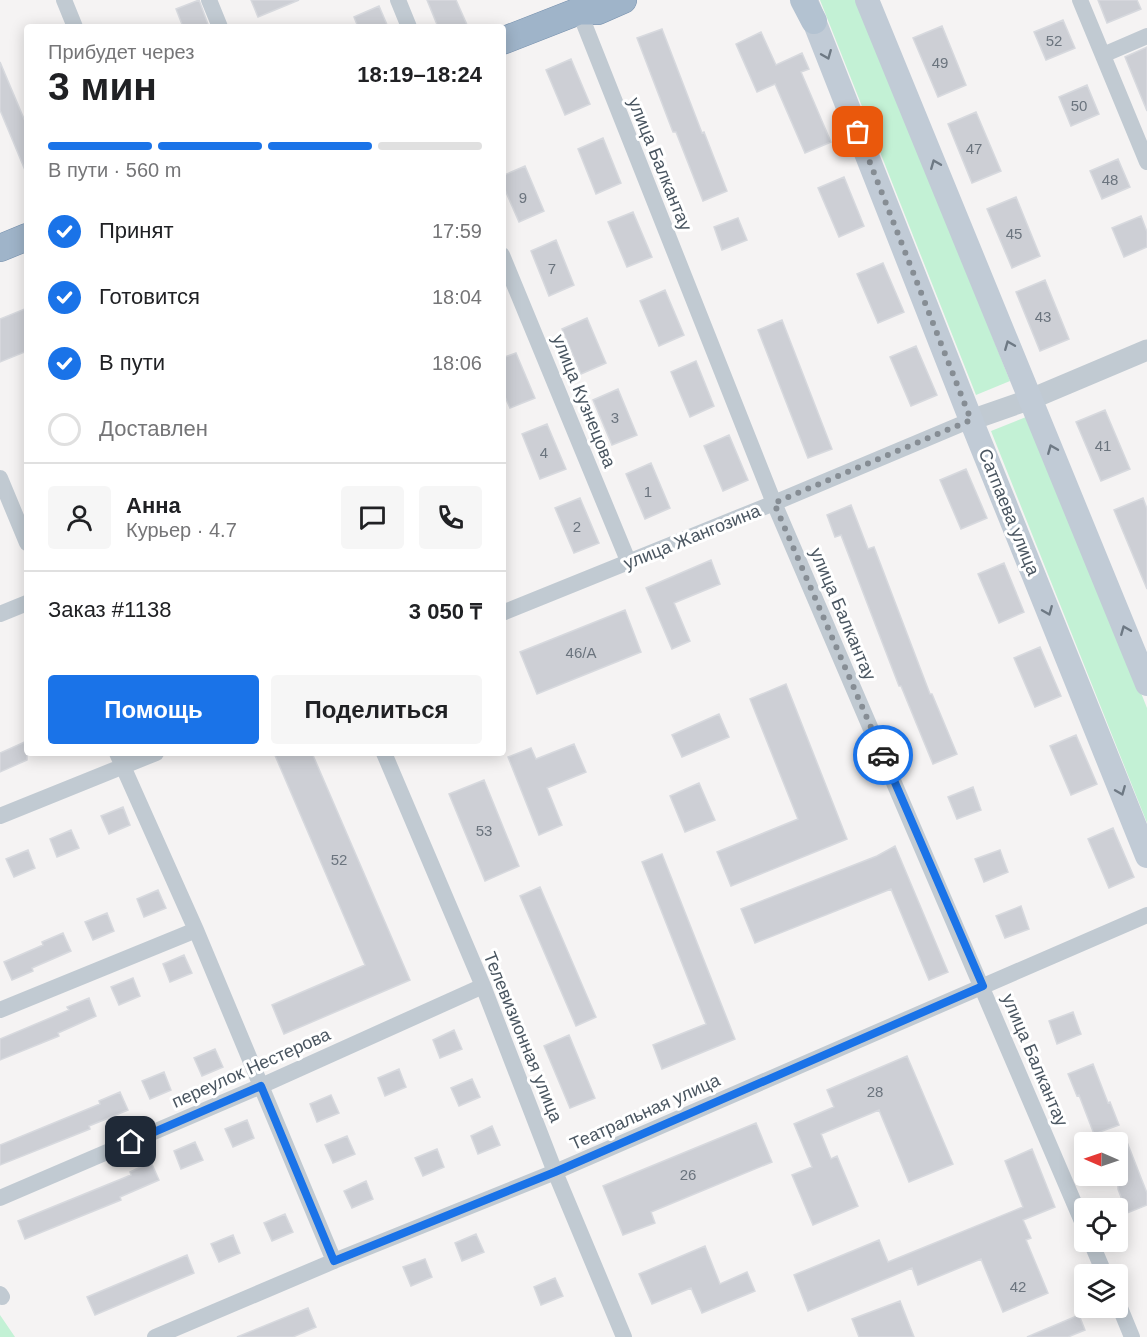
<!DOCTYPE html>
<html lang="ru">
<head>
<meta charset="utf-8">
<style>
	body { margin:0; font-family:Helvetica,sans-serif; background:#f6f6f6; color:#202124; height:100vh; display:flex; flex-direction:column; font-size:22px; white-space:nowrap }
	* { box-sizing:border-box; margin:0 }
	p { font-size:20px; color:#757577 }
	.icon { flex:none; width:33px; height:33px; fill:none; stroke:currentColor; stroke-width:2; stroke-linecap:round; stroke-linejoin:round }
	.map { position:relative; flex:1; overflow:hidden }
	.sheet { position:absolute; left:24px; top:24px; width:482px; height:732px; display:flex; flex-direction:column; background:#fff; border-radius:6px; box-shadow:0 3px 15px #0003 }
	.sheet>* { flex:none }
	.needle { width:39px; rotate:272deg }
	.buttons { position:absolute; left:1074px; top:1132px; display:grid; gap:12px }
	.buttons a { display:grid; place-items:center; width:54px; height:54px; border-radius:6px; background:#fff; box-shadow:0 3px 15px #0003; font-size:30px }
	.pin { position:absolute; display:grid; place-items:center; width:51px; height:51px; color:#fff; margin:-26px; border-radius:12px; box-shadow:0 3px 9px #0006 }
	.courier { position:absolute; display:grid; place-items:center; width:60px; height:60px; margin:-30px; border:4px solid #1a73e8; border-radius:50%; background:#fff; color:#222; box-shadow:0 2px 8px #0007 }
	.summary em { font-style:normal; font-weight:600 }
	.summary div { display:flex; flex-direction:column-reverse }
	.summary { display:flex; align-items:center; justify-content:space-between; height:102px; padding:0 24px }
	h1 { font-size:39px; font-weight:600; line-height:45px }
	.bar { display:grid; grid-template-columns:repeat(4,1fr); gap:9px 6px; align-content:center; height:72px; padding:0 24px }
	.bar i { height:8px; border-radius:4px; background:#e0e0e0 }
	.bar .on { background:#1a73e8 }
	.bar p { grid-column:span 4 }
	.line { display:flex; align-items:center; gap:15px; padding:0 24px; border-top:2px solid #e0e0e0 }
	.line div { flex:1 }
	.round { display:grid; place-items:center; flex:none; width:63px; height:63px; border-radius:6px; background:#f6f6f6 }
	ol { padding:0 24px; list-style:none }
	li { display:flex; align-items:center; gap:18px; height:66px }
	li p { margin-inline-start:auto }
	li .icon { padding:6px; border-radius:50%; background:#1a73e8; color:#fff; stroke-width:4 }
	li:last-child { color:#757577 }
	li i { width:33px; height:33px; border:3px solid #e0e0e0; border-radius:50% }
	.button { display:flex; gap:12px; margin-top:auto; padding:12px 24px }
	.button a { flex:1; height:69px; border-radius:6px; background:#1a73e8; color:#fff; font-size:24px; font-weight:600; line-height:69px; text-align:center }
	.button a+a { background:#f6f6f6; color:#202124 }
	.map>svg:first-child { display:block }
	.green { fill:#c3f1d5 }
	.building { fill:#cdcfd5; stroke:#d7d9de; stroke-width:1.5 }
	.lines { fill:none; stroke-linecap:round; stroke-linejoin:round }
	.trunk-casing { stroke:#7690ad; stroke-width:28 }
	.minor { stroke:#c1cad2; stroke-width:16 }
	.tertiary { stroke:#c1cad2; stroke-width:21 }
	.secondary { stroke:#c1cbd6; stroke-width:24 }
	.primary { stroke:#b3c2d1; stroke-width:26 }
	.trunk { stroke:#9fb4c9; stroke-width:27 }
	.oneway { stroke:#6e7984 }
	.done { stroke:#868d94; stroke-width:6; stroke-dasharray:0 10.8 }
	.route { stroke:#1a73e8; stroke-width:8 }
	.labels { text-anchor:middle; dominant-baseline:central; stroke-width:6; stroke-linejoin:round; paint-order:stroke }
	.number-label { font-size:15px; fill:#6b747e }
	.street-label { font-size:18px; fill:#4a5661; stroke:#fff }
</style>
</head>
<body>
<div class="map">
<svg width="1147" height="1337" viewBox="0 0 1147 1337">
	<rect width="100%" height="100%" fill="#f5f3f3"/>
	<path class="green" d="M820 0H859L1010 381 976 395Z
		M1031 415 1147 708V823L991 431Z
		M0 1315 15 1337H0Z"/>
	<path class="building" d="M199 0 209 27H183L176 9Z
		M251 0H299L258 17Z
		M427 0H456L468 27H438Z
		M1098 0H1137L1141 9 1107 23Z
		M379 6 388 27H358L354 17Z
		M1063 20 1075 48 1046 60 1034 32Z
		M942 26 966 85 938 97 913 38Z
		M662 29 702 133 704 132 727 191 703 201 676 132H673L637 38Z
		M761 32 776 65 802 53 809 69 801 72 831 142 805 153 775 84 757 92 736 44Z
		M1147 47V111L1125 57Z
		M571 59 590 104 565 115 546 70Z
		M0 62 27 126V175L0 110Z
		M1087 85 1099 114 1071 126 1059 97Z
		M976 112 1001 171 972 183 948 124Z
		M603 138 621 183 596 194 578 149Z
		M1118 159 1130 187 1102 199 1090 171Z
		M525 166 544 211 519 222 502 183V176Z
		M844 177 864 226 839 237 818 188Z
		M1016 197 1040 256 1012 268 987 209Z
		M633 212 652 257 627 267 608 222Z
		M1141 216 1147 232V247L1124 257 1112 228Z
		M738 218 747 240 722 250 714 227Z
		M556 240 574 285 549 296 531 251Z
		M883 263 904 312 878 323 857 274Z
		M1045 280 1069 339 1040 351 1016 292Z
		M665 290 684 335 659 346 640 301Z
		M27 308V351L0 362V319Z
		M587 318 606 363 581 374 562 329Z
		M782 320 832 449 808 458 758 330Z
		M916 346 937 395 911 406 890 357Z
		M516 353 535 398 510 408 502 390V358Z
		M696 361 714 406 690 417 671 372Z
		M618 389 637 435 612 445 593 400Z
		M1105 410 1130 469 1101 481 1076 422Z
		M547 424 566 469 540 479 522 434Z
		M729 435 748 480 723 491 704 446Z
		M651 463 670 508 645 519 626 474Z
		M966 469 987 518 961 529 940 480Z
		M580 498 599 543 574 553 555 508Z
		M1143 498 1147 509V589L1114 510Z
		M851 505 868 549 874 547 930 694H932L957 754 933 764 901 686H899L841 535 835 537 827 515Z
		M711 560 720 584 674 603 690 641 672 649 646 588Z
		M1004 563 1024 612 999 623 978 574Z
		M625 610 641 652 537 694 520 652Z
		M1040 647 1061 696 1035 707 1014 658Z
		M786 684 847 839 731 886 717 852 798 819 750 699Z
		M719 714 729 737 682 757 672 735Z
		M1076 735 1097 784 1071 795 1050 746Z
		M27 741V760L0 772V753Z
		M574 744 586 772 547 788 562 825 539 835 508 757 531 748 536 759Z
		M274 753H312L410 980 284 1034 272 1005 365 965Z
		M484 780 519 866 485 881 449 794Z
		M699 783 715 820 685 832 670 796Z
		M973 787 981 810 957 819 948 797Z
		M123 807 130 825 109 834 101 816Z
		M1113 828 1134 877 1109 888 1088 839Z
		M71 830 79 848 57 857 50 839Z
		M895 846 948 972 929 980 891 889 755 943 741 909 877 856Z
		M28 850 35 868 14 877 6 859Z
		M1000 850 1008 872 984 882 975 859Z
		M662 854 735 1039 662 1069 653 1045 706 1024 642 862Z
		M540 887 596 1017 576 1026 520 896Z
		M158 890 166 908 144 917 137 899Z
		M1021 906 1029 929 1005 938 996 916Z
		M107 913 114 931 93 940 85 922Z
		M63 933 71 951 32 968 33 971 12 980 4 962 43 945 42 942Z
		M184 955 192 973 170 982 163 964Z
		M133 978 140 996 119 1005 111 987Z
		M89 998 96 1016 58 1033 59 1036 0 1060V1039L69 1010 67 1007Z
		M1073 1012 1081 1034 1057 1044 1049 1021Z
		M454 1030 462 1049 440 1058 433 1040Z
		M569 1035 595 1098 570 1108 544 1046Z
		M215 1049 223 1067 202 1076 194 1058Z
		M907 1056 953 1164 909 1182 879 1110 821 1134 831 1159 837 1156 858 1206 813 1225 792 1175 812 1167 794 1124 834 1107 827 1090Z
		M1093 1064 1108 1103 1110 1102 1119 1125 1094 1134 1079 1095 1077 1096 1068 1074Z
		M399 1069 406 1087 385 1096 378 1078Z
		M164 1072 171 1090 150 1099 142 1081Z
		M472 1079 480 1097 459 1106 451 1088Z
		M120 1092 128 1110 89 1126 90 1129 0 1165V1145L100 1104 99 1101Z
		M331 1095 339 1113 317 1122 310 1104Z
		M247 1120 254 1138 233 1147 225 1129Z
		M756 1123 772 1162 651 1212 655 1223 623 1235 603 1186Z
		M492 1126 500 1145 478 1154 471 1136Z
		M347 1136 355 1154 333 1163 325 1145Z
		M195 1142 203 1160 181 1169 174 1151Z
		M1127 1142 1147 1193V1205L1127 1213 1118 1189V1146Z
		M437 1149 444 1167 423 1176 415 1158Z
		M1032 1149 1055 1207 1023 1220 1031 1238 1026 1240 1048 1293 1003 1312 981 1259 918 1285 912 1268 808 1311 794 1275 879 1240 888 1262 1023 1207 1005 1161Z
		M151 1162 159 1180 120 1197 121 1200 25 1239 18 1221 131 1175 130 1172Z
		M366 1181 373 1199 352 1208 344 1191Z
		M285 1214 293 1232 272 1241 264 1223Z
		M476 1234 484 1252 462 1261 455 1243Z
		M233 1235 240 1253 219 1262 211 1244Z
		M705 1246 720 1284 747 1272 755 1291 702 1313 691 1288 652 1304 639 1274Z
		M187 1255 194 1273 95 1315 87 1297Z
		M425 1259 432 1277 411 1286 403 1267Z
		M555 1278 563 1296 541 1305 534 1287Z
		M900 1301 914 1337H859L852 1319Z
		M308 1308 316 1327 293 1337H237Z
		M1079 1315 1085 1330 1068 1337H1027Z"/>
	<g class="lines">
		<g class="trunk-casing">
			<path id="trunk" d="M502 41 579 11H598L623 0
				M0 248 27 237"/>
		</g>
		<path class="minor" d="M64 0 75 27
			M209 0 220 27
			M398 0 409 27
			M1080 0 1147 162
			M579 11 774 503 1084 1226
			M1103 55 1147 36
			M502 255 629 563
			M0 478 27 543
			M502 613 774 503 971 420
			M0 614 27 603
			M117 753 196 930 334 1261
			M384 753 483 986 555 1172 624 1337
			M0 816 156 753
			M0 1010 196 930
			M0 1198 261 1086 483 986
			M1091 1242 1105 1275
			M0 1294 2 1297
			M1118 1303 1132 1337
			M155 1337 334 1261 555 1172 1147 915"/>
		<path class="tertiary" d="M971 420 1031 399 1147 350"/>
		<path class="secondary" d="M867 0 1147 684
			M807 3 971 420 1147 856"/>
		<path class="primary" d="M803 0 814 21"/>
		<use href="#trunk" class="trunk"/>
	</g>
	<defs><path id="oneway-chevron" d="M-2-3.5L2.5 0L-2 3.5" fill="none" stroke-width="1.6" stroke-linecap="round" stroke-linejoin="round" transform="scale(1.5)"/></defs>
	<g class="oneway">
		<use href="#oneway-chevron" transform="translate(827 55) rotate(68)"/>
		<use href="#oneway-chevron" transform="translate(935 164) rotate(-112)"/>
		<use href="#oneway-chevron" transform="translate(1009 345) rotate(-112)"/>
		<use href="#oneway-chevron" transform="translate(1052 449) rotate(-112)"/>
		<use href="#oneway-chevron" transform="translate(1048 611) rotate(68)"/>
		<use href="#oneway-chevron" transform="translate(1125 630) rotate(-112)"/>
		<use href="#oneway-chevron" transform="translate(1121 791) rotate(68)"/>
	</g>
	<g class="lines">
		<path class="done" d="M858 132 971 420 774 503 883 755"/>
		<path class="route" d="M131 1142 261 1086 334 1261 555 1172 983 986 883 755"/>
	</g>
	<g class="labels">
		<g class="number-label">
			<text x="1054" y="40">52</text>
			<text x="940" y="62">49</text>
			<text x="1079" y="105">50</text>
			<text x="974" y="148">47</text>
			<text x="1110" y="179">48</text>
			<text x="523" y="197">9</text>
			<text x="1014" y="233">45</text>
			<text x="552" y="268">7</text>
			<text x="1043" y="316">43</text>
			<text x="615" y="417">3</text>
			<text x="1103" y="445">41</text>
			<text x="544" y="452">4</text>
			<text x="648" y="491">1</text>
			<text x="577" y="526">2</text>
			<text x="581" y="652">46/А</text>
			<text x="484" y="830">53</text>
			<text x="339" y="859">52</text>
			<text x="875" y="1091">28</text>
			<text x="688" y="1174">26</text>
			<text x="1018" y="1286">42</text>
		</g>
		<g class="street-label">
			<text transform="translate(660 164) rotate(68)">улица Балкантау</text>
			<text transform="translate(584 401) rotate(68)">улица Кузнецова</text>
			<text transform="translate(1009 512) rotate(68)">Сатпаева улица</text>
			<text transform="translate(692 537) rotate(-22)">улица Жангозина</text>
			<text transform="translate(843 614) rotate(67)">улица Балкантау</text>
			<text transform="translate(523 1037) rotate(68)">Телевизионная улица</text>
			<text transform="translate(1035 1060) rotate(67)">улица Балкантау</text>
			<text transform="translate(251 1068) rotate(-24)">переулок Нестерова</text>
			<text transform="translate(645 1112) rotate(-24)">Театральная улица</text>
		</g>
	</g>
</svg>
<div class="buttons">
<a><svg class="needle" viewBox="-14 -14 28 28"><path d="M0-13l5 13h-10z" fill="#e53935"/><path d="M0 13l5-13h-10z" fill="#757577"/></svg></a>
<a><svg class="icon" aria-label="locate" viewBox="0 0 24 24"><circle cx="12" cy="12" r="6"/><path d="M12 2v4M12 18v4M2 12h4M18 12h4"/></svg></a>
<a><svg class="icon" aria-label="layers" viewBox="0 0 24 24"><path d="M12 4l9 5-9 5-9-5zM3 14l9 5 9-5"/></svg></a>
</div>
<div class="pin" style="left:858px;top:132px;background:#ea580c"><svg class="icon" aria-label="bag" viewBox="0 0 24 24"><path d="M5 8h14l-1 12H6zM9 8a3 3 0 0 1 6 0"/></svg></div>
<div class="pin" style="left:131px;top:1142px;background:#1f2937"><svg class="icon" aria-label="home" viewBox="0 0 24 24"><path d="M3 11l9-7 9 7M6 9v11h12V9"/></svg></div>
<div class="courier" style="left:883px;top:755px"><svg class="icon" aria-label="car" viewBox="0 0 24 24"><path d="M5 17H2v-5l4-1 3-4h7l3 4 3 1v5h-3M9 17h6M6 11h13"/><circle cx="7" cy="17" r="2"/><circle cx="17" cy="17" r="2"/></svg></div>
<section class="sheet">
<div class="summary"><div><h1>3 мин</h1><p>Прибудет через</p></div><em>18:19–18:24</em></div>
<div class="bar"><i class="on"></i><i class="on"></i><i class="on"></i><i></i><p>В пути · 560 m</p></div>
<ol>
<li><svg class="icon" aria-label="check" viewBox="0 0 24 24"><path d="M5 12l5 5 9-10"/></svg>Принят<p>17:59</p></li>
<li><svg class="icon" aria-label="check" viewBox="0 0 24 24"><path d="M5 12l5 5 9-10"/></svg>Готовится<p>18:04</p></li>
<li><svg class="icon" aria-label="check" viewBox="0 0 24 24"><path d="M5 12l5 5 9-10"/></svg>В пути<p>18:06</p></li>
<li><i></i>Доставлен</li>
</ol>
<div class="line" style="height:108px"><a class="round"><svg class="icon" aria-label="person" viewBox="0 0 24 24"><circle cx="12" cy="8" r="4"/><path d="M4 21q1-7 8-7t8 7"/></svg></a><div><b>Анна</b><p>Курьер · 4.7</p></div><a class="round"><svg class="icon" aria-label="chat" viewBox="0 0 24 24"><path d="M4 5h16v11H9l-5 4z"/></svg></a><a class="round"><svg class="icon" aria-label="phone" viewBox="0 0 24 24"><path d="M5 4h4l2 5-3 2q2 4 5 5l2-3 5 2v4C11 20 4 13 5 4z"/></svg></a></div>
<div class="line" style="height:78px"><div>Заказ #1138</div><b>3 050 ₸</b></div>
<div class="button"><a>Помощь</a><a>Поделиться</a></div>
</section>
</div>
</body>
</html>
